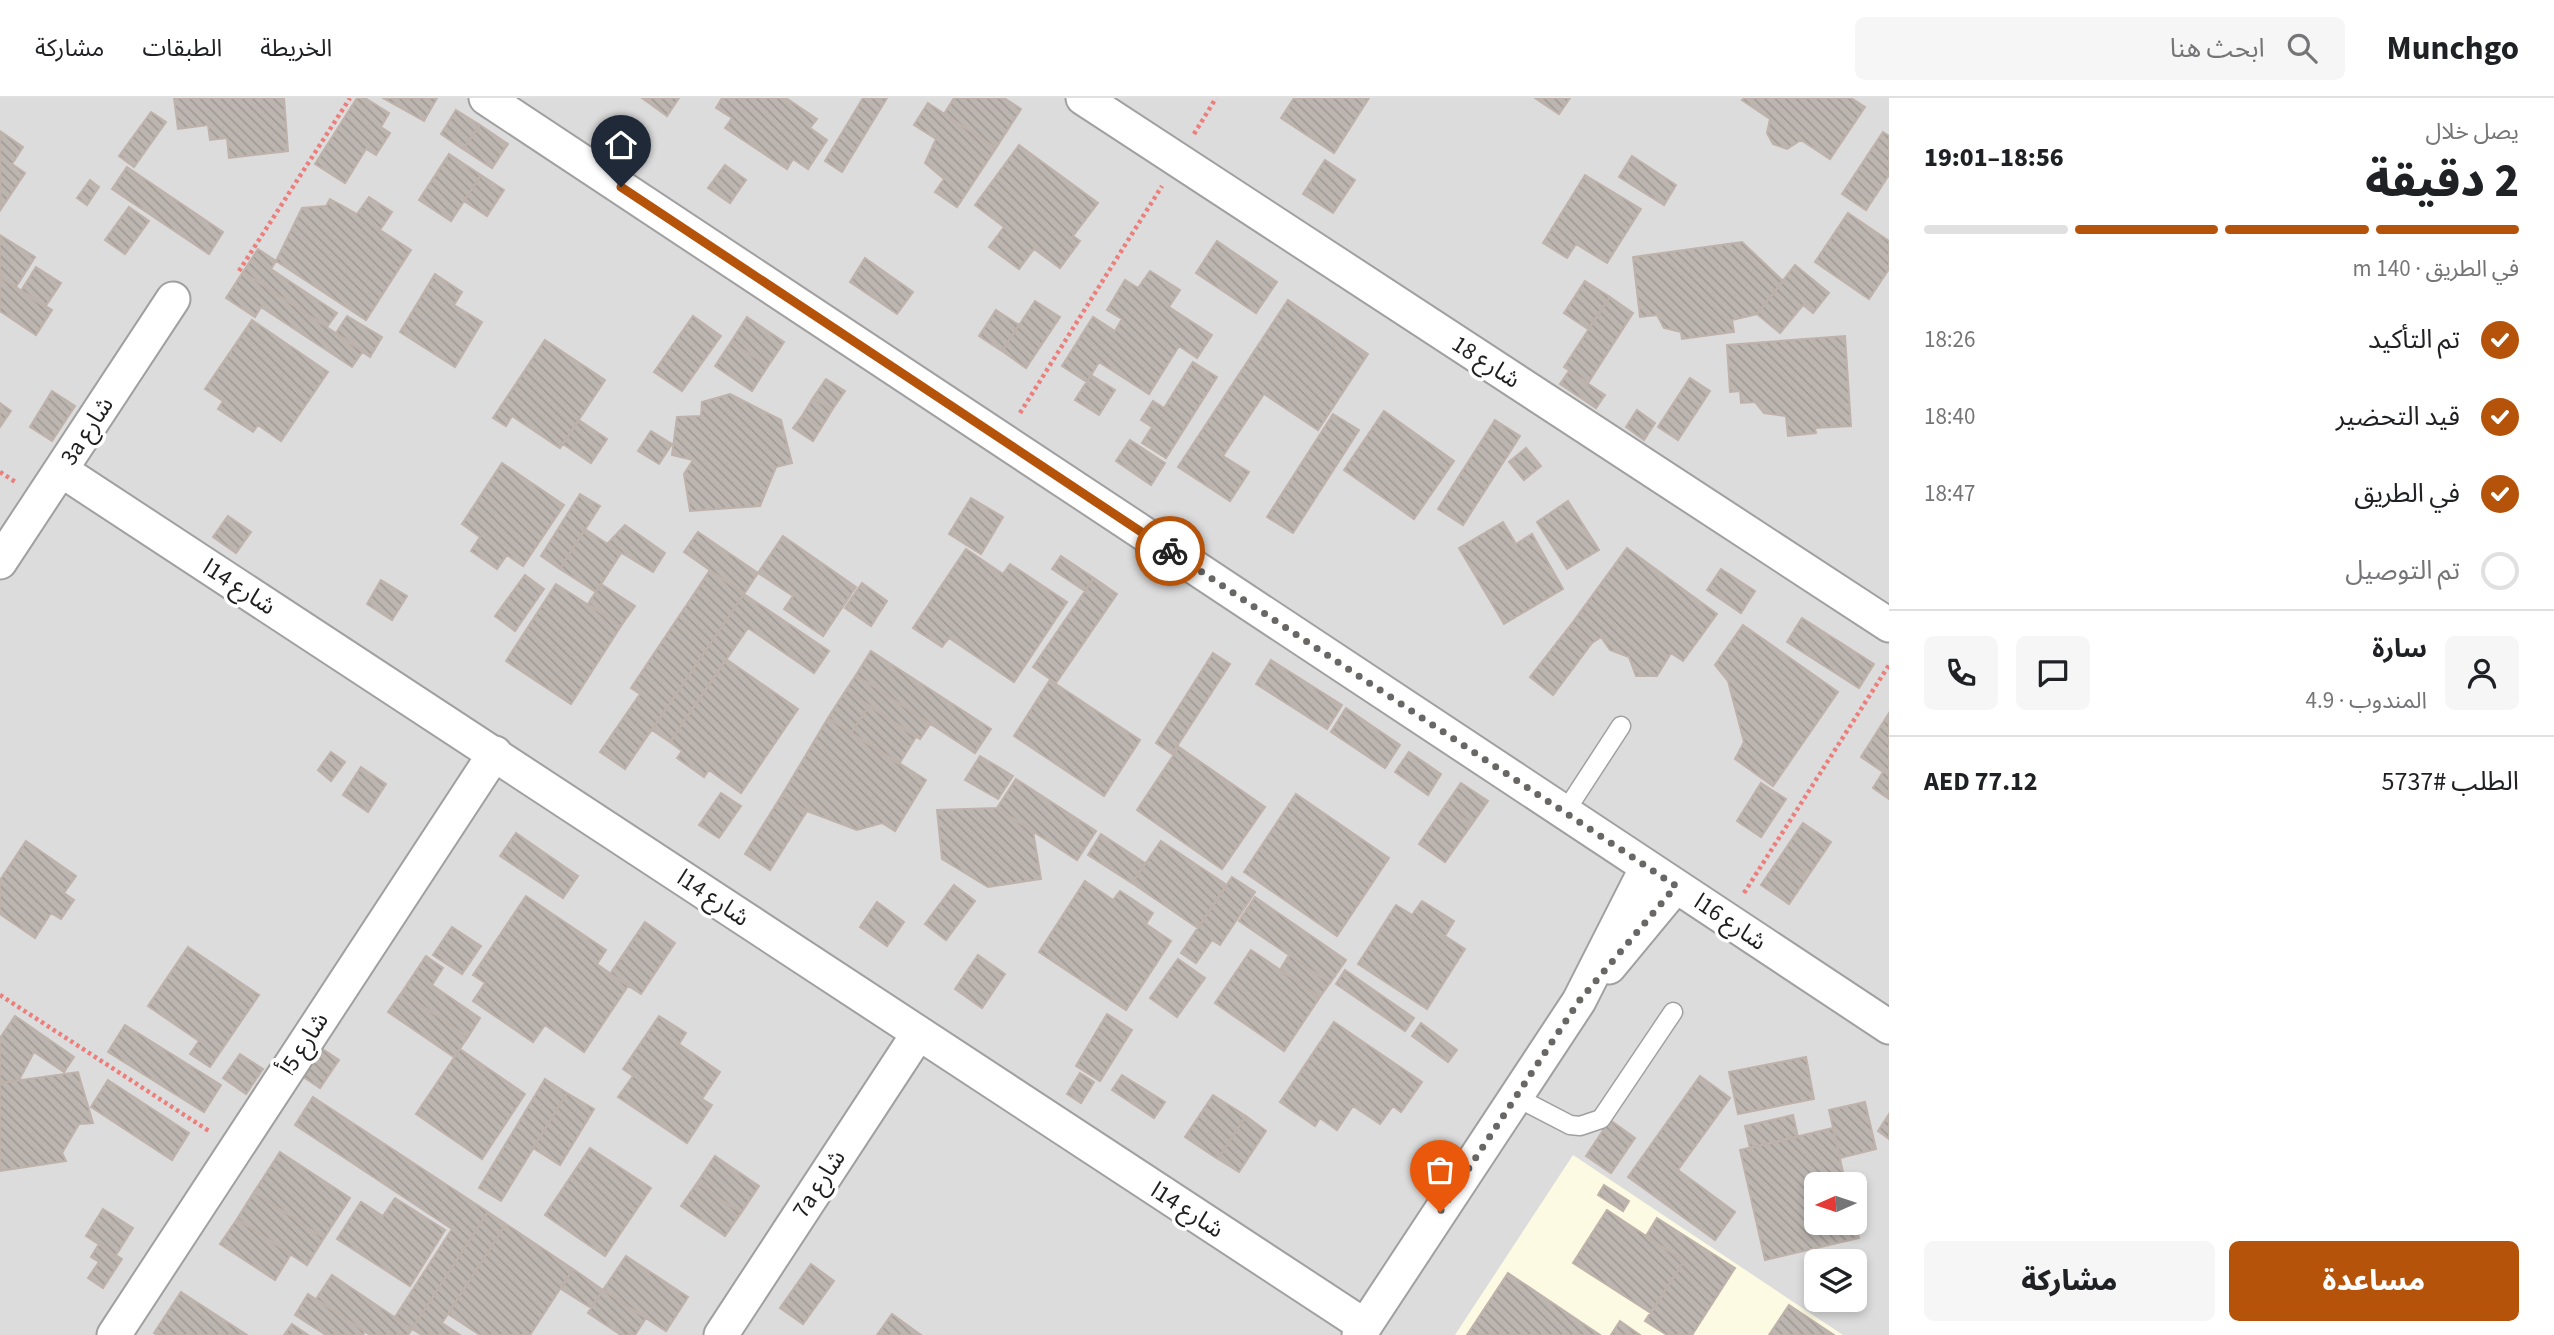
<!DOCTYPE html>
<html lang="ar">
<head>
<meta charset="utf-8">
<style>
	body { margin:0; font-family:"Source Sans 3","Noto Sans Arabic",sans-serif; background:#f6f6f6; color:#202124; direction:rtl; height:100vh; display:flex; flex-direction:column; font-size:26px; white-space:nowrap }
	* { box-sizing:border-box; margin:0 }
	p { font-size:23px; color:#757577 }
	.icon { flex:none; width:38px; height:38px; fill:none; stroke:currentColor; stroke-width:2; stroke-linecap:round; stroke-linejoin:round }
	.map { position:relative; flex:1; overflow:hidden; direction:ltr }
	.panel { display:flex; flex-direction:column; background:#fff; width:665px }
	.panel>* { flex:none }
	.needle { width:46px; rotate:267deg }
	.tools { position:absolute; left:1804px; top:1074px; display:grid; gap:14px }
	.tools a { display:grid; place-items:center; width:63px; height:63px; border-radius:10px; background:#fff; box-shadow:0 4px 10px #0003; font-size:35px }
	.pin { position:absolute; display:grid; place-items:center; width:60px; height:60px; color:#fff; margin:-72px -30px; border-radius:50% 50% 50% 0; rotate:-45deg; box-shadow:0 0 7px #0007 }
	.pin .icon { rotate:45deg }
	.courier { position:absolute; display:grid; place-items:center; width:70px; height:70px; margin:-35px; border:5px solid #b45309; border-radius:50%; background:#fff; color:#222; box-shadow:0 2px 9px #0007 }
	.summary em { font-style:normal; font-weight:800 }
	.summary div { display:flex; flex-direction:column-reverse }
	.summary { display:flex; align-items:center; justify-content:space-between; height:119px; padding:0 35px }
	h1 { font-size:46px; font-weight:800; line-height:52px }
	.bar { display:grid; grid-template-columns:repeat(4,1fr); gap:10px 7px; align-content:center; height:84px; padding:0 35px }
	.bar i { height:9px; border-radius:5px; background:#e0e0e0 }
	.bar .current { background:#b45309 }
	.bar p { grid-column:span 4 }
	.line { display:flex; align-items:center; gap:18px; padding:0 35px; border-top:2px solid #e0e0e0 }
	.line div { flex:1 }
	.round { display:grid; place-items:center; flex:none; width:74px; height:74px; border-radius:10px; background:#f6f6f6 }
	ol { padding:0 35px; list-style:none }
	li { display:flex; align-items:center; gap:21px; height:77px }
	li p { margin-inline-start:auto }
	li .icon { padding:7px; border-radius:50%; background:#b45309; color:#fff; stroke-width:4 }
	li:last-child { color:#757577 }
	li i { width:38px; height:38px; border:4px solid #e0e0e0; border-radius:50% }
	.button { display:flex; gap:14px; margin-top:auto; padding:14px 35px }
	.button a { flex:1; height:80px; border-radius:10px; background:#b45309; color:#fff; font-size:28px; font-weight:800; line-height:80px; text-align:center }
	.button a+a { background:#f6f6f6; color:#202124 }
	header { display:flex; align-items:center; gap:42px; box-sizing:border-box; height:98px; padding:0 35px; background:#fff; border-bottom:2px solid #e0e0e0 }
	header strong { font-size:33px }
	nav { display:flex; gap:38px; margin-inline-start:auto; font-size:24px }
	.search { width:490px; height:63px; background:#f6f6f6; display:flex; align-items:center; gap:18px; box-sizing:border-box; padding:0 24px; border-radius:10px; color:#757577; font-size:26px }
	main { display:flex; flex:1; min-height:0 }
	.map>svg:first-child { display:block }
	.residential { fill:#dddcdd; fill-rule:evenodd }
	.education { fill:#fcfae3 }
	.building { fill:url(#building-back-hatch); stroke:#bfb2aa; stroke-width:2 }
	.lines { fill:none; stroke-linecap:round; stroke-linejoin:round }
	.lane-casing { stroke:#a0a0a0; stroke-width:21 }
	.street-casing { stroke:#a0a0a0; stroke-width:37 }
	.path { stroke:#ec7e7b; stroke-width:4.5; stroke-dasharray:3.5 3.5; stroke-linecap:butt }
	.lane { stroke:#fff; stroke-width:18 }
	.street { stroke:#fff; stroke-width:33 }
	.done { stroke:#686765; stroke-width:7; stroke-dasharray:0 12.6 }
	.route { stroke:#b45309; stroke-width:9 }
	.labels { text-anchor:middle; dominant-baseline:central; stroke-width:7; stroke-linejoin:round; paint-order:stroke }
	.street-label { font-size:24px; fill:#1f1f1f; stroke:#fff }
</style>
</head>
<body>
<header>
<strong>Munchgo</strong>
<div class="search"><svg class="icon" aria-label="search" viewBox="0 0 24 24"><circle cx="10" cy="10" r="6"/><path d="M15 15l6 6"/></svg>ابحث هنا</div>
<nav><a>الخريطة</a><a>الطبقات</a><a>مشاركة</a></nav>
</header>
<main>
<section class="panel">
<div class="summary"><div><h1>2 دقيقة</h1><p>يصل خلال</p></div><em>18:56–19:01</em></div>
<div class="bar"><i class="current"></i><i class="current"></i><i class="current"></i><i></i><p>في الطريق · 140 m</p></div>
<ol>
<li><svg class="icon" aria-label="check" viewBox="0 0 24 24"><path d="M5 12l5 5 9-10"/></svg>تم التأكيد<p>18:26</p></li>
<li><svg class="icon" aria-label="check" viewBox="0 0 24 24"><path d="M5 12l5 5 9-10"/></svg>قيد التحضير<p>18:40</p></li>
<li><svg class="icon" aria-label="check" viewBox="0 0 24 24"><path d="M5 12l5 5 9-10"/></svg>في الطريق<p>18:47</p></li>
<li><i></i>تم التوصيل</li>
</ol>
<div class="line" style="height:126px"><a class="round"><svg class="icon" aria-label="person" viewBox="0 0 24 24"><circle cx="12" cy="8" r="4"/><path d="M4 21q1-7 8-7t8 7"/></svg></a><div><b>سارة</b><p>المندوب · 4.9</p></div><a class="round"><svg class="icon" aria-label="chat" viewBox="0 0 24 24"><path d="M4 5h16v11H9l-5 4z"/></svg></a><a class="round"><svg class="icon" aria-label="phone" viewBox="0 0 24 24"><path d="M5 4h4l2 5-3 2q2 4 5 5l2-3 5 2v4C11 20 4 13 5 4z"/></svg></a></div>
<div class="line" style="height:91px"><div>الطلب #5737</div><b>AED 77.12</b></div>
<div class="button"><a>مساعدة</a><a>مشاركة</a></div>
</section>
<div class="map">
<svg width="1889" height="1237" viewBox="0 0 1889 1237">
	<defs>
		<pattern id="building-back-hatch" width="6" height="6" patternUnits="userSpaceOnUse" patternTransform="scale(1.75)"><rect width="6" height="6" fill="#bcb5b0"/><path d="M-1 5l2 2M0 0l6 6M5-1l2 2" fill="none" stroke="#a19b97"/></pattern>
	</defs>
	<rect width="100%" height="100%" fill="#efece7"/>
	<path class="residential" d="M0 0H1889V1237H0ZM1816 1087H1855V1125H1816ZM1816 1164H1855V1202H1816Z"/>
	<path class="education" d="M1573 1057 1843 1237H1455Z"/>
	<path class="building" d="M174 0H284L288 53 229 60 227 40 210 42 208 27 178 31Z
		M357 0H365L389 15 381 29 390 35 376 57 366 51 345 85 315 66Z
		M383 0H437L424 23Z
		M642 0H679L667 18Z
		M722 0H786L817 21 810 30 827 42 808 71 793 61 787 71 725 30 732 20 716 10Z
		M863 0H887L842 74 825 63Z
		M954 0H1004L1021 11 996 50 944 16Z
		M1294 0H1369L1334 55 1281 20Z
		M1535 0H1570L1559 16Z
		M1744 0H1851L1865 9 1830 61 1801 42 1787 51 1773 46 1767 35 1770 21 1742 2Z
		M928 5 996 50 957 109 935 94 944 81 925 65 936 41 914 27Z
		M456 12 480 27 463 51 441 36Z
		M151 14 166 24 134 69 119 58Z
		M480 27 508 46 492 70 463 51Z
		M0 33 23 49 12 66 25 75 1 111Z
		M1883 34 1889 38V77L1866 112 1842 96Z
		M1019 47 1098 105 1073 138 1080 143 1060 170 1034 151 1019 171 989 149 1004 129 975 107Z
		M449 56 481 77 451 123 419 102Z
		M1632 58 1676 87 1664 107 1619 79Z
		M1325 62 1355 82 1333 115 1303 96Z
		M725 67 746 82 730 105 708 90Z
		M127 69 223 134 209 156 112 91Z
		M481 77 504 92 487 118 464 103Z
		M1585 77 1641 111 1607 165 1576 146 1567 160 1543 145Z
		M90 82 99 89 87 107 77 100Z
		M369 99 392 114 380 132 411 152 366 222 276 163 302 110 326 108 330 101 357 116Z
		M129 109 149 123 125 156 105 142Z
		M1848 115 1889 143V171L1869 201 1815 164Z
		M0 137 35 159 16 189 0 179Z
		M1217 143 1277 184 1256 215 1196 175Z
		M1742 144 1783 183 1757 216 1732 222 1734 234 1682 241 1681 234 1664 230 1657 217 1640 219 1633 159Z
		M258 151 276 163 271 171 337 215 327 229 243 174Z
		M865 160 913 194 897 216 850 184Z
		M1795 167 1829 195 1813 215 1803 207 1780 235 1757 216Z
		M36 169 61 185 45 209 21 193Z
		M1150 173 1180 192 1169 209 1212 237 1197 260 1179 248 1149 296 1099 264 1087 284 1062 268 1093 219 1115 233 1122 221 1107 212 1125 182 1138 190Z
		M243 174 363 253 352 269 261 209 255 219 226 200Z
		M435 176 462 194 454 207 482 224 455 269 400 234Z
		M0 179 52 212 36 237 0 213Z
		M1585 183 1610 199 1588 231 1564 215Z
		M1610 199 1633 215 1588 285 1564 269Z
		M1288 202 1368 256 1318 332 1264 296 1223 358 1249 374 1230 403 1178 369Z
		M1035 203 1060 219 1026 270 1002 253Z
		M996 212 1019 227 1002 253 979 238Z
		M347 218 382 239 370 259 336 235Z
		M693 218 721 238 682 293 654 274Z
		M747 219 784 244 768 268 731 244Z
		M252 222 328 274 281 343 258 327 253 334 218 311 223 303 205 291Z
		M1845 238 1851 328 1815 330 1816 335 1788 338 1786 318 1764 315 1755 304 1741 305 1740 293 1730 294 1727 247Z
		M545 242 605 282 560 350 512 318 506 328 493 320Z
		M731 244 768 268 752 293 715 268Z
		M1193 264 1217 279 1166 360 1142 345 1152 329 1141 322 1153 303 1164 310Z
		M1569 273 1605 297 1596 310 1560 286Z
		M1091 277 1115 292 1099 317 1075 302Z
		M1690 280 1710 293 1678 342 1658 329Z
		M826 281 845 293 832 312 813 300Z
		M52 293 75 308 52 343 30 329Z
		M730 296 781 322 792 365 776 369 760 408 690 413 684 376 693 362 672 357 677 319 701 318 702 304Z
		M813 300 832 312 821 330 802 318Z
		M0 305 11 313 0 329Z
		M1637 312 1655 325 1644 342 1626 329Z
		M1384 313 1454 363 1414 421 1344 372Z
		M1333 316 1359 332 1293 435 1267 419Z
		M802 318 821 330 813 343 793 330Z
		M579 322 607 341 591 365 563 346Z
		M1495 322 1520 338 1463 427 1438 411Z
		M651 333 672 346 659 366 638 353Z
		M1130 342 1165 365 1151 387 1116 363Z
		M1526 350 1541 368 1524 382 1509 364Z
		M502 365 564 407 523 468 507 457 497 471 471 453 480 439 462 426Z
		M580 396 600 408 560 471 541 458Z
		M971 400 1003 419 981 456 949 436Z
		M1568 403 1599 452 1567 471 1537 424Z
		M228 418 251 434 236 455 213 439Z
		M1503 424 1516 446 1532 436 1563 491 1504 526 1459 450Z
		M625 427 665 455 653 474 607 446Z
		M585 431 621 455 596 494 560 471Z
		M698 434 758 475 744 496 684 454Z
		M783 438 856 489 823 538 784 511 793 498 758 475Z
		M1627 450 1717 516 1683 563 1671 555 1657 578H1636L1629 559 1610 552 1601 539 1592 545 1570 528Z
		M966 451 1003 476 1010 466 1067 504 1014 584 949 540 942 549 913 530Z
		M1061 458 1094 480 1085 493 1052 471Z
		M1721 471 1755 493 1741 515 1707 492Z
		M710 472 744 496 625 671 600 654 640 596 631 590Z
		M525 477 544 491 515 533 495 518Z
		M1094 480 1117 496 1056 585 1033 569Z
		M381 482 407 498 392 522 367 506Z
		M862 485 887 503 871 528 845 510Z
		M556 486 621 528 571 606 506 563Z
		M601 486 635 508 621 528 588 506Z
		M744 496 829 553 814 575 748 530 670 644 652 632Z
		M1802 520 1874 566 1859 590 1787 544Z
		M1743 527 1838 594 1773 688 1735 661 1744 644 1728 583 1715 567Z
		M1570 528 1592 545 1553 597 1530 579Z
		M871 553 991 631 975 655 856 577Z
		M1213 555 1230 566 1172 656 1156 645Z
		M726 561 798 611 741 695 709 672 704 679 677 660 682 653 670 644Z
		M1271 562 1342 607 1327 631 1256 586Z
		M856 577 930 626 920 641 846 592Z
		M1050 582 1140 642 1104 698 1014 638Z
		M846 592 869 608 851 635 828 620Z
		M869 608 916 639 899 666 851 635Z
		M1346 610 1400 647 1385 670 1331 634Z
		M1889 615V701L1873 690 1883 674 1861 659Z
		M828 620 926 682 895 733 882 725 857 732 807 713 782 697Z
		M1179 649 1265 709 1222 771 1137 712Z
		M331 654 345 664 331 683 318 672Z
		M1409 654 1441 676 1428 697 1395 674Z
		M980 658 1013 678 998 701 965 682Z
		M361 669 386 686 368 714 343 697Z
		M1016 681 1096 733 1077 762 997 710Z
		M1461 685 1488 703 1472 726 1445 708Z
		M1761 685 1786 701 1761 739 1737 723Z
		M721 695 741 708 719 740 699 727Z
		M1296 696 1389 760 1337 838 1244 774Z
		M782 697 807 713 770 772 745 756Z
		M1445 708 1472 726 1445 764 1419 746Z
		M997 710 1033 733 1041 781 988 789 942 761 937 712Z
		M1803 725 1831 744 1808 778 1780 759Z
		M516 735 578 778 563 800 500 758Z
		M1101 736 1145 765 1132 785 1088 757Z
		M26 743 76 778 64 795 74 802 61 821 51 815 35 840 0 816V782Z
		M1161 743 1227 787 1198 830 1132 785Z
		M1780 759 1808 778 1789 806 1761 787Z
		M1232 779 1255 794 1220 847 1212 842 1196 865 1181 855Z
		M1085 783 1113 802 1120 793 1153 815 1146 826 1171 843 1126 912 1039 854Z
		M954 787 975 803 946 842 925 826Z
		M526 798 606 852 597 866 628 888 584 954 545 927 533 944 473 903 485 885 473 877Z
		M1255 799 1346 862 1330 885 1239 823Z
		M1422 803 1454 823 1445 838 1465 851 1427 911 1358 866 1396 807 1412 817Z
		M877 804 904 824 887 848 860 829Z
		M645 824 675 845 641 896 610 876Z
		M452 829 481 848 462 876 433 857Z
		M188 849 259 897 210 969 190 956 199 943 148 908Z
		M1251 852 1320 899 1284 953 1215 905Z
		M978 857 1005 876 982 910 955 891Z
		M1289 857 1330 885 1320 899 1280 872Z
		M426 858 443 870 432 887 480 920 468 939 402 894Z
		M1178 861 1205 880 1177 919 1150 900Z
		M1345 872 1414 920 1405 933 1336 886Z
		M402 894 468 939 454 959 388 914Z
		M1107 916 1132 932 1100 983 1076 968Z
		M15 918 74 959 64 974 34 954 19 982 0 985V940Z
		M659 918 686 935 679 946 720 974 702 1001 712 1007 687 1045 618 999 633 978 623 971Z
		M1334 924 1422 984 1401 1014 1393 1008 1380 1026 1353 1008 1337 1032 1320 1020 1315 1028 1280 1004Z
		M1421 925 1457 952 1448 964 1412 938Z
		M125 927 221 987 204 1014 108 954Z
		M315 946 339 962 320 990 296 974Z
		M460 951 525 996 482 1061 416 1016Z
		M240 956 263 971 246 996 223 980Z
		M1806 959 1814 1001 1738 1016 1729 974Z
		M78 974 93 1025 79 1026 62 1055 66 1063 0 1073V985Z
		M1080 975 1094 984 1081 1005 1067 996Z
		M1122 977 1165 1004 1154 1020 1112 992Z
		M1700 978 1730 1000 1678 1072 1735 1114 1715 1142 1628 1079Z
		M545 981 567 995 501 1103 479 1090Z
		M108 982 189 1035 172 1062 91 1009Z
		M567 995 594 1011 560 1067 533 1050Z
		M1213 997 1246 1018 1218 1061 1185 1039Z
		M313 999 488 1114 412 1231 395 1219 452 1131 295 1027Z
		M1865 1004 1876 1051 1840 1060 1829 1012Z
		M1889 1016V1041L1878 1033Z
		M1793 1017 1798 1039 1750 1050 1745 1028Z
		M1246 1018 1266 1033 1239 1074 1218 1061Z
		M1610 1022 1635 1040 1611 1075 1586 1058Z
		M1833 1030 1846 1087H1816V1125L1855 1124 1859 1140 1765 1162 1740 1052Z
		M590 1050 651 1090 605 1158 545 1117Z
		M280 1054 350 1100 324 1140 254 1094Z
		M715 1058 759 1088 741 1115 697 1085Z
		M697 1085 741 1115 725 1138 681 1108Z
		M1604 1087 1629 1103 1623 1113 1598 1097Z
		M254 1094 324 1140 307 1167 237 1121Z
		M395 1100 445 1132 410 1188 337 1141 361 1104 383 1118Z
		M103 1111 133 1130 116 1157 86 1138Z
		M1607 1112 1684 1163 1651 1215 1573 1165Z
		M488 1114 506 1126 442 1225 460 1237H422L412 1231Z
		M1657 1120 1735 1170 1692 1237H1667L1645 1223 1684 1163 1646 1138Z
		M237 1121 291 1156 275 1182 220 1146Z
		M506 1126 573 1171 530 1237H480L448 1216Z
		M99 1146 122 1161 103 1190 88 1180 99 1164 91 1159Z
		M626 1158 688 1199 666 1233 603 1192Z
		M811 1166 834 1183 803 1226 780 1210Z
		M573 1171 603 1192 591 1210 561 1191Z
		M1508 1175 1600 1237H1467Z
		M332 1177 412 1231 408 1237H370L316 1201Z
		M603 1192 646 1220 635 1237H621L588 1215Z
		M181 1194 247 1237H158L154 1235Z
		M308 1196 365 1233 363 1237H326L295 1217Z
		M1789 1207 1834 1237H1769Z
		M892 1216 921 1237H877Z
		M1620 1223 1640 1237H1611Z
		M292 1226 308 1237H284Z"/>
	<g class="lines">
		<g class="lane-casing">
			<path id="lane" d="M1565 714 1621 628
				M1516 999 1570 1027 1580 1028 1601 1021 1673 914"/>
		</g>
		<g class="street-casing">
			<path id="street" d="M486 0 1889 929
				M1083 0 1889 527
				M61 372 1365 1228
				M0 464 173 201
				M1609 869 1676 788
				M114 1237 495 655
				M721 1237 918 936
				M1359 1237 1579 903 1647 769"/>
		</g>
		<path class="path" d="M1194 36 1216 0
			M239 173 350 0
			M1020 315 1162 88
			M0 374 17 385
			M1744 795 1889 567
			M0 897 209 1033"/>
		<use href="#lane" class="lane"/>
		<use href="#street" class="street"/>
	</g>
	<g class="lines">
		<path class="done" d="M1170 453 1676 788 1579 903 1440 1114"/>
		<path class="route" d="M621 89 1170 453"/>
	</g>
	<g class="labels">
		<g class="street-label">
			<text transform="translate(1486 264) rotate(33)">شارع 18</text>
			<text transform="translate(87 333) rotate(-57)">3a شارع</text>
			<text transform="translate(239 489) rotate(33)">شارع 14ا</text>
			<text transform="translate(713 800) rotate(34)">شارع 14ا</text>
			<text transform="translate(1730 824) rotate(34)">شارع 16ا</text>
			<text transform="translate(304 946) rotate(-57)">شارع 5أ</text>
			<text transform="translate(819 1086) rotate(-57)">7a شارع</text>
			<text transform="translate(1187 1112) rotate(33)">شارع 14ا</text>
		</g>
	</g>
</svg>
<div class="tools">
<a><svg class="needle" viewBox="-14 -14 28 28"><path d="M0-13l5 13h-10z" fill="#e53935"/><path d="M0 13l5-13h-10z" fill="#757577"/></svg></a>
<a><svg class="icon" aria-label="layers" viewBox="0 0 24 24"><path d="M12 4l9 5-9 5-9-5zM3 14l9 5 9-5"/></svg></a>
</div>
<div class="pin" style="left:1440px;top:1114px;background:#ea580c"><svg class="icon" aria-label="bag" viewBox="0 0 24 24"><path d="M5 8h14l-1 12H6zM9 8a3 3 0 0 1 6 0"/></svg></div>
<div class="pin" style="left:621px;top:89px;background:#1f2937"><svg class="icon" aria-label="home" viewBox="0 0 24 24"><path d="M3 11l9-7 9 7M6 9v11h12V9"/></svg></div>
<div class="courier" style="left:1170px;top:453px"><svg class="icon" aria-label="bike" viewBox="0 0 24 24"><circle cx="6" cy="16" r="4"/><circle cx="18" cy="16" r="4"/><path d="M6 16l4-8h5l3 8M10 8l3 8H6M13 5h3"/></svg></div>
</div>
</main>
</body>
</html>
